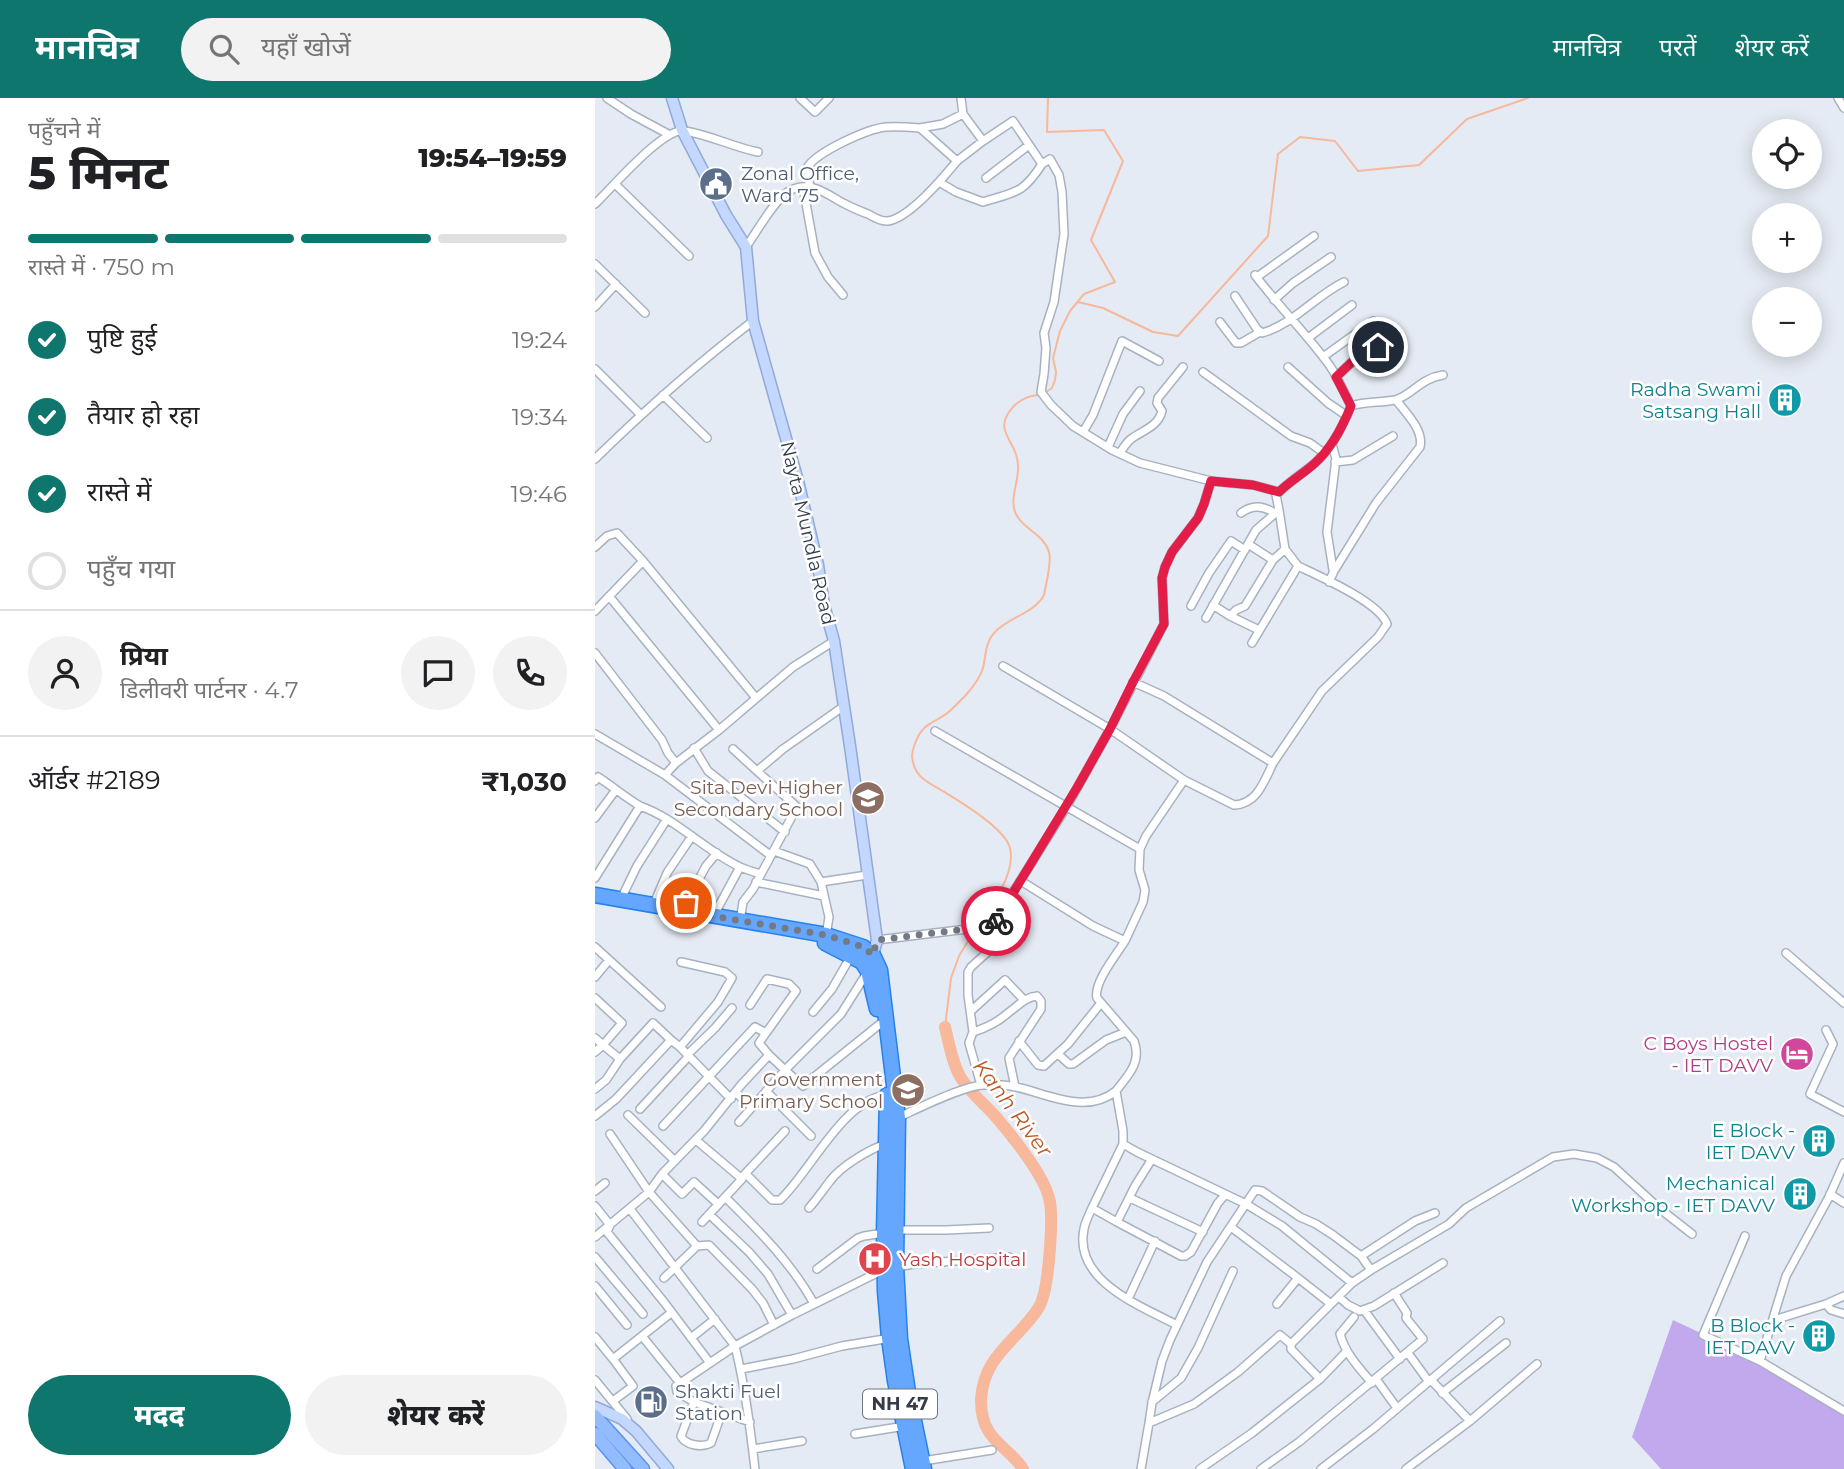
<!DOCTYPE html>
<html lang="hi">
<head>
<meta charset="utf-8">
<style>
	body { margin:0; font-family:Montserrat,"Noto Sans Devanagari",sans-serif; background:#f2f2f2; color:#202124; height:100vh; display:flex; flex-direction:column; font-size:26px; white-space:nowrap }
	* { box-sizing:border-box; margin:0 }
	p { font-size:23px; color:#757577 }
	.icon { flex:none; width:38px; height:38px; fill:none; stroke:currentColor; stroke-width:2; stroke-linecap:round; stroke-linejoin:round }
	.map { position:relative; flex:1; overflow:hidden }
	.side { display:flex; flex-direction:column; background:#fff; width:595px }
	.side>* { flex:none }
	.buttons { position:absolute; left:1157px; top:21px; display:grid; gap:14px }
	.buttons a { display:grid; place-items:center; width:70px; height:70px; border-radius:50%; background:#fff; box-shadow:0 4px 18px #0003; font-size:35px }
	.pin { position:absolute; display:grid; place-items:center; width:60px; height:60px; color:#fff; margin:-30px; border:4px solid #fff; border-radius:50%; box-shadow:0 2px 7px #0007 }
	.courier { position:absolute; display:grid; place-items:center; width:70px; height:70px; margin:-35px; border:5px solid #e11d48; border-radius:50%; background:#fff; color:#222; box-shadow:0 2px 9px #0007 }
	.summary em { font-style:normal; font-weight:800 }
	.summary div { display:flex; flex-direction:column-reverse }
	.summary { display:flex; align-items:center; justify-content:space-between; height:119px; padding:0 28px }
	h1 { font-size:46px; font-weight:800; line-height:52px }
	.bar { display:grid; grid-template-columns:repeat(4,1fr); gap:10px 7px; align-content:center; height:84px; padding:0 28px }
	.bar i { height:9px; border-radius:5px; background:#e0e0e0 }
	.bar .selected { background:#0f766e }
	.bar p { grid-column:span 4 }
	.line { display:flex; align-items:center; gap:18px; padding:0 28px; border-top:2px solid #e0e0e0 }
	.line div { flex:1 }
	.round { display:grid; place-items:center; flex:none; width:74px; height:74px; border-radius:37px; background:#f2f2f2 }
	ol { padding:0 28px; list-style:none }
	li { display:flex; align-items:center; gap:21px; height:77px }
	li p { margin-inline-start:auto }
	li .icon { padding:7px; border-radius:50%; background:#0f766e; color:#fff; stroke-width:4 }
	li:last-child { color:#757577 }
	li i { width:38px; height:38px; border:4px solid #e0e0e0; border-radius:50% }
	.cta { display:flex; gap:14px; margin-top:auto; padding:14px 28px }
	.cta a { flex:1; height:80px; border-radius:42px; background:#0f766e; color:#fff; font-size:28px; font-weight:800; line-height:80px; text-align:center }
	.cta a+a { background:#f2f2f2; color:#202124 }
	header { display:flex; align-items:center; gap:42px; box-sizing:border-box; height:98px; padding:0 35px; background:#0f766e; color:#fff }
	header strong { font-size:33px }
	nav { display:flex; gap:38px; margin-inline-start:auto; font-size:24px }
	.search { width:490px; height:63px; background:#f2f2f2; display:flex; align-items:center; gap:18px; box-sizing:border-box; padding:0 24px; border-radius:38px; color:#757577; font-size:26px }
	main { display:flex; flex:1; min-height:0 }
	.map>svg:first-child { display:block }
	.green { fill:#c2a9ed }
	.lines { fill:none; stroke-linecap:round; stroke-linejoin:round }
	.stream { stroke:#f7b89b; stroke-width:2 }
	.river { stroke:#f7b89b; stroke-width:12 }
	.street-casing { stroke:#a7b2c1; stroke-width:10 }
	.secondary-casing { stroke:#90aad8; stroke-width:13 }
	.primary-casing { stroke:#5893f0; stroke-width:15 }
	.highway-casing { stroke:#2682ed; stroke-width:17 }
	.street { stroke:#fff; stroke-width:7 }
	.secondary { stroke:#c4d8ff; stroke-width:10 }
	.primary { stroke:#93bcff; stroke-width:12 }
	.highway { stroke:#65a7ff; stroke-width:14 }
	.done { stroke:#727a84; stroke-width:7; stroke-dasharray:0 12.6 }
	.route { stroke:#e11d48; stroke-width:9 }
	.labels { text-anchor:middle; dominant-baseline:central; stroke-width:5; stroke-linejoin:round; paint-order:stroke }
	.shield { fill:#fff; stroke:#71777e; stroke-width:2 }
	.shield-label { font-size:18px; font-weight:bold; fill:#343d47 }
	.service-label { font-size:19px; fill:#4e5e75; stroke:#fff; text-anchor:start }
	.culture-label { font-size:19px; fill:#0d838f; stroke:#fff; text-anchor:end }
	.street-label { font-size:19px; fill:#343d47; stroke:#fff }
	.education-label { font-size:19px; fill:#785e54; stroke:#fff; text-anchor:end }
	.hotel-label { font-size:19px; fill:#b23c85; stroke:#fff; text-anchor:end }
	.health-label { font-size:19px; fill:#be3a42; stroke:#fff; text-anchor:start }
	.water-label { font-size:21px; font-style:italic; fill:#be5622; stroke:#fff }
</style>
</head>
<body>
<header>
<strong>मानचित्र</strong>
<div class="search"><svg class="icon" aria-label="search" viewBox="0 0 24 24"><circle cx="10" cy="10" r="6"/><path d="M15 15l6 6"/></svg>यहाँ खोजें</div>
<nav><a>मानचित्र</a><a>परतें</a><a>शेयर करें</a></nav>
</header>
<main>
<section class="side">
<div class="summary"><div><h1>5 मिनट</h1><p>पहुँचने में</p></div><em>19:54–19:59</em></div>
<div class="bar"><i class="selected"></i><i class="selected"></i><i class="selected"></i><i></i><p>रास्ते में · 750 m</p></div>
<ol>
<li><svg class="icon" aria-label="check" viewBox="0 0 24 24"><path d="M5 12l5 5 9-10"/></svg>पुष्टि हुई<p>19:24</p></li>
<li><svg class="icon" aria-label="check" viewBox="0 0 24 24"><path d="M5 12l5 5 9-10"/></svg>तैयार हो रहा<p>19:34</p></li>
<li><svg class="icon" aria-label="check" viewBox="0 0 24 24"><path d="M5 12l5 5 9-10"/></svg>रास्ते में<p>19:46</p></li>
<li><i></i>पहुँच गया</li>
</ol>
<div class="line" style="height:126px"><a class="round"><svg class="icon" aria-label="person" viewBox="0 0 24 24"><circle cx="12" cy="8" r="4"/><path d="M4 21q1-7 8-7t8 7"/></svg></a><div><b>प्रिया</b><p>डिलीवरी पार्टनर · 4.7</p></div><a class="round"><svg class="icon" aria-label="chat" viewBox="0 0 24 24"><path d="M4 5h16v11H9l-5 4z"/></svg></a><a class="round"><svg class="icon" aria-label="phone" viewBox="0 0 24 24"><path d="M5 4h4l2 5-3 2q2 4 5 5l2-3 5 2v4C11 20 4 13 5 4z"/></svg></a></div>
<div class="line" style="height:91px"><div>ऑर्डर #2189</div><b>₹1,030</b></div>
<div class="cta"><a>मदद</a><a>शेयर करें</a></div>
</section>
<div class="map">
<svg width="1249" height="1371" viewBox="0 0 1249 1371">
	<rect width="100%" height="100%" fill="#e5ebf4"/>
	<path class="green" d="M1078 1222 1165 1263 1249 1313V1371H1066L1037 1339Z"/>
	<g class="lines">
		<path class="stream" d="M483 204 508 210 558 234 583 238 673 138 683 56 705 39 740 43 763 73 824 67 872 21 933 0
			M451 294 457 290 460 282 461 274 458 260 465 233 475 213 489 196 520 184 496 142 528 63 509 32 452 34 453 0
			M382 826C397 807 421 776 415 750 410 730 364 703 346 692 331 683 319 679 317 658 317 653 319 648 321 643 329 623 342 625 356 612 361 607 366 602 371 597 378 589 385 580 388 570 391 558 390 545 399 535 413 519 439 516 449 497 451 485 457 465 454 454 449 436 427 431 420 414 415 400 423 385 423 371 425 343 394 334 419 308 426 301 433 298 443 297
			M350 929 356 880 364 858 378 835"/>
		<path class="river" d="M350 929C354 945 357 965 366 980 375 995 390 1006 401 1019 418 1039 451 1079 455 1104 458 1123 454 1193 444 1209 423 1243 389 1256 386 1301 386 1312 387 1323 393 1332 400 1346 419 1356 428 1371"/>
		<g class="street-casing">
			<path id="street" d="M12 0 36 16 73 36
				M205 0 220 14 234 0
				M366 0 368 16
				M1243 0 1249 10
				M325 30 348 26 368 16 388 43 418 23 447 66 455 61 464 77 467 94 469 136 459 204 449 235 451 250 449 276 446 294 456 307 478 328 517 352 545 365 616 383 658 387 684 394
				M362 63 388 43
				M391 80 434 47
				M344 84 361 94 388 104C420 94 428 96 447 66
				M20 86 94 158
				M208 89 220 155 233 179 248 197
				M0 106C17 90 69 28 90 33 115 37 138 49 163 54
				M151 149C161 135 180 101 194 93 215 82 230 95 248 105 256 109 264 113 273 116 278 119 286 124 293 123 314 120 348 80 362 63L325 30C314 29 302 28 291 29 272 31 221 54 212 70L215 90
				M0 166 50 215
				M662 179 719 138
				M640 198 662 231 667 235C699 226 720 198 749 184
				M679 202 698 185 736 159
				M0 209 21 186
				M625 224 641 245H646L665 234
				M713 240 757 207
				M728 259 778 223
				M693 269 733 305 752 318
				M0 271 45 316
				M608 274 696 338 715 345 729 355
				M741 279 758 263 794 242
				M68 297 112 340
				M756 308C771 303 785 305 800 302 817 297 826 280 848 277
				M488 334 498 317 527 243 564 263
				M737 346 741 361 732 434 738 472
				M513 349 528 316 545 293
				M525 355C528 350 531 345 536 341 548 332 563 329 567 313L562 305 563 300 588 269
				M0 361C50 312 102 266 158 223
				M740 364 758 362 798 338
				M646 415C658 406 668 408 680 415
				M653 446 678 462
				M0 449 12 438 22 435 48 463
				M734 484 739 473 781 405 825 349C829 332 811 315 801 302
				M14 498 124 632
				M618 507 635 518
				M596 508 614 475 636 443 650 452
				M0 513 48 463 161 600
				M611 520 661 432 684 412 681 397C693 384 707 376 720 365 737 350 748 328 756 308 749 294 743 280 735 268 712 236 684 209 660 177
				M664 532 635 518 641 512 650 508 678 462 690 451
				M657 545 703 468 690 451 684 412
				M0 555 67 642 73 655 81 665
				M538 584 569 598 678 665 727 593 783 539 792 526C784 504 724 478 703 468
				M340 633 545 751 551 738 589 682 515 631 408 568
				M0 636 70 677 81 665 124 632 198 569 239 543
				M99 650 113 673 190 734
				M138 651 162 673 188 651 249 608
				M70 677 175 757
				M589 682 639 707C662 706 669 684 678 665
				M0 683 3 679C17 688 30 699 45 708
				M0 720 20 693
				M179 753 215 766 226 784 234 819 231 838
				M0 780 45 708C82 721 109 752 145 769 152 772 159 774 166 776
				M426 783 498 828 530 843C522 856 498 885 502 900L539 943C547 965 533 977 521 993L528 1033V1046L497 1110 522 1124
				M161 784 229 798
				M226 784 272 777
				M25 803 42 768 72 721
				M58 808 72 775 97 738
				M88 811 111 768 122 755
				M119 817 145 769
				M145 823 148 804 158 791 202 709 162 673
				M282 842 397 828 472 708 515 631 569 526 567 480 570 469 577 454 603 420 609 406 616 383
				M530 843 548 804 550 792 544 772 545 751
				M0 849 66 909
				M1191 855 1249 905
				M86 864 130 874 137 880 123 904 85 949 136 1001
				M0 879 14 862
				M0 900 27 925 8 947 0 940
				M376 913 410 882 429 902
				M218 914 237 891 256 858
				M1231 932 1238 946 1215 996 1249 1014
				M378 934C391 930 403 924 413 915 423 908 430 899 442 898L446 903V911L414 960 420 989
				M171 935 164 945 174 957
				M424 943 443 967 449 968 473 946 506 905
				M0 954 8 947 25 961 58 925 76 942
				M463 956 474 966H478L511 942 531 934
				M92 957 120 930 137 910
				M386 987 374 945 378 934 373 897V874L376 869 416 833
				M0 991 11 982 25 961
				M171 993 216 1038
				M141 995 156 1008
				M45 1011 93 959
				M33 1017 80 1063
				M0 1018 21 1001 76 942 85 949
				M302 1020C322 1011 370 987 389 987 399 986 412 987 421 989 453 996 491 1017 521 993
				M144 1024 190 972 208 988 285 926
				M68 1028 160 929 171 935 201 893 194 886 172 881 155 907
				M15 1036 54 1094 102 1148
				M101 1042 147 1081 107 1124
				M528 1046 542 1054 651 1106 687 1128 757 1185
				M557 1061 540 1088 522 1124 586 1158H590L596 1154 623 1105 630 1097
				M67 1076 87 1096 99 1084 123 1106
				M151 1076 177 1102H185C216 1073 247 1003 291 997
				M149 1077 190 1033
				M0 1093 10 1085
				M1235 1096 1249 1105
				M130 1099C162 1131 197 1165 219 1206
				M535 1100 608 1134
				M0 1108 15 1127 12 1134 69 1204 115 1265
				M214 1110C222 1101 228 1092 235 1083 245 1069 274 1051 291 1046
				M497 1110C494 1117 490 1124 489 1131 478 1183 546 1208 582 1227
				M35 1111 140 1248 197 1217 290 1171 319 1166 414 1159
				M114 1116 154 1154 173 1176 197 1217
				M636 1129 703 1180 736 1206
				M301 1132H351L394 1130
				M1150 1138 1108 1237 1165 1263 1249 1313
				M0 1139 54 1094 67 1076 109 1033 146 987 174 957 190 972 246 916 273 873
				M766 1158 820 1123 840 1115
				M0 1159 48 1216
				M222 1171 263 1140 269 1138 289 1135
				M69 1180 102 1148 114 1147 157 1191 168 1205 179 1227
				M0 1188 32 1227
				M744 1199 753 1207 765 1213 779 1208 848 1165
				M533 1201 560 1143
				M682 1206 703 1180
				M1231 1206 1249 1198
				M769 1212 805 1261
				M759 1219 745 1236C750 1255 764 1270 777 1285
				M1179 1222 1231 1206 1236 1212 1249 1216
				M47 1238 85 1285
				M0 1239 18 1261 76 1215
				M96 1240 120 1221
				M813 1255 834 1284
				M18 1261 38 1288 18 1303
				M1165 1263 1191 1178 1234 1099 1249 1065
				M146 1271 198 1261 247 1248 296 1240
				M725 1281 752 1253
				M781 1281 802 1310
				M0 1282 32 1321
				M836 1282 875 1323 942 1266
				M847 1295 911 1245
				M99 1304 86 1338C90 1347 107 1350 116 1345L127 1314
				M557 1304 586 1280 603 1250 638 1173
				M155 1324 99 1304 82 1294 81 1288 140 1248C150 1288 155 1329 160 1371
				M554 1325 557 1305 567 1263 575 1242 612 1164 660 1092 667 1093 705 1119 721 1126 738 1137 766 1158 776 1172
				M260 1336 310 1328
				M158 1351 207 1343
				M328 1363 397 1352
				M546 1371 554 1325 599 1306 643 1274 685 1237 696 1246
				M605 1371 657 1335 725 1281 696 1251V1246L757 1185 776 1172 854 1126 871 1110 958 1059 979 1056 1002 1060 1019 1069 1065 1111 1097 1136
				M666 1371 704 1344 828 1241 811 1220 812 1215 799 1195
				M726 1371 778 1331 905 1223
				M811 1371 875 1323"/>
		</g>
		<g class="secondary-casing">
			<path id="secondary" d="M77 0 87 32 131 117 151 149 158 223 203 383 223 467 229 507 239 543 255 648 282 842 277 861
				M0 1309 27 1321 41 1333 73 1371"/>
		</g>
		<g class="primary-casing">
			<path id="primary" d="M0 1318 48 1371
				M0 1336 30 1371"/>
		</g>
		<g class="highway-casing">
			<path id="highway" d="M0 797 231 837 268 849 278 857 285 872 303 1020 301 1168 305 1241 313 1294 329 1371
				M230 845 267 864 273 873 282 911
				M292 997 289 1136 290 1193 294 1240 300 1283 318 1371"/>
		</g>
		<use href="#street" class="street"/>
		<use href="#secondary" class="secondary"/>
		<use href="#primary" class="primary"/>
		<use href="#highway" class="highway"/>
	</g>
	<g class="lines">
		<path class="done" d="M91 805 87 813 231 837 268 849 278 857 282 842 397 828 401 823"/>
		<path class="route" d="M401 823 483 688 515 631 538 584 569 526 567 480 570 469 577 454 603 420 609 406 616 383 658 387 684 394C696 382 712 374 724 361 739 346 748 327 756 308L741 279 758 263 783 249"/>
	</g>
	<defs>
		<g id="civic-disc" transform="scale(1.75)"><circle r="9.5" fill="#5c6f8a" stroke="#fff"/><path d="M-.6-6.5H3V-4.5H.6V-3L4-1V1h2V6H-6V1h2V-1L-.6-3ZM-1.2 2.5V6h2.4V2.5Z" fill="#fff"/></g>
		<g id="building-disc" transform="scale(1.75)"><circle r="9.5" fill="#0f9aa8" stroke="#fff"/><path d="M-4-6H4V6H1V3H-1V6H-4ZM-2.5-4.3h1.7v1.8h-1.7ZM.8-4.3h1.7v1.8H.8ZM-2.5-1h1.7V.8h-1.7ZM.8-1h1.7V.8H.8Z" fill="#fff"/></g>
		<g id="school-disc" transform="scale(1.75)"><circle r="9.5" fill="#8d6e63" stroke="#fff"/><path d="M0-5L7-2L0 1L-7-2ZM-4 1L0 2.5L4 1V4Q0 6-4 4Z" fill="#fff"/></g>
		<g id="hotel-disc" transform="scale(1.75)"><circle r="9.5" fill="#d1479c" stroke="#fff"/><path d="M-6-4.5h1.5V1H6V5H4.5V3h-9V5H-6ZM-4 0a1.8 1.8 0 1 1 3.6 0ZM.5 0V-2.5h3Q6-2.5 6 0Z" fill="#fff"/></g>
		<g id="hospital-disc" transform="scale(1.75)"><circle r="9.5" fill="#e0444e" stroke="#fff"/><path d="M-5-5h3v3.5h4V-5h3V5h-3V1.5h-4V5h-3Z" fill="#fff"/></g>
		<g id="fuel-disc" transform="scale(1.75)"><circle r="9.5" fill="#5c6f8a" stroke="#fff"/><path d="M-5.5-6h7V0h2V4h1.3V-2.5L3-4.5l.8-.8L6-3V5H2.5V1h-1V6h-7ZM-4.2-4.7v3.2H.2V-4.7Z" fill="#fff"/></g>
	</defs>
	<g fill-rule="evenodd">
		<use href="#civic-disc" x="121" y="86"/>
		<use href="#building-disc" x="1190" y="302"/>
		<use href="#school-disc" x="273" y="700"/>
		<use href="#hotel-disc" x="1202" y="956"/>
		<use href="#school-disc" x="313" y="992"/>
		<use href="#building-disc" x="1224" y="1043"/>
		<use href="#building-disc" x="1205" y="1096"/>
		<use href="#hospital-disc" x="280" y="1161"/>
		<use href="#building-disc" x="1224" y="1238"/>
		<use href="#fuel-disc" x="56" y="1304"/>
	</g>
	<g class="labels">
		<rect class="shield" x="268" y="1291.5" width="74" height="29" rx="5"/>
		<g class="shield-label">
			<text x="305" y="1306">NH 47</text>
		</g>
		<g class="service-label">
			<text x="146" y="75">Zonal Office,<tspan x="146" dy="22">Ward 75</tspan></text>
			<text x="80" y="1293">Shakti Fuel<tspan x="80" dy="22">Station</tspan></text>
		</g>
		<g class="culture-label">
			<text x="1166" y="291">Radha Swami<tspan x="1166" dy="22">Satsang Hall</tspan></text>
			<text x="1200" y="1032">E Block -<tspan x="1200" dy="22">IET DAVV</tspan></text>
			<text x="1180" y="1085">Mechanical<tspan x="1180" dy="22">Workshop - IET DAVV</tspan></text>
			<text x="1200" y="1227">B Block -<tspan x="1200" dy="22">IET DAVV</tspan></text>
		</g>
		<g class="street-label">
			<text transform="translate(213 435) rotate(77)">Nayta Mundla Road</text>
		</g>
		<g class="education-label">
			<text x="248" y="689">Sita Devi Higher<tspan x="248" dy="22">Secondary School</tspan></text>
			<text x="288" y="981">Government<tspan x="288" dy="22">Primary School</tspan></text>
		</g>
		<g class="hotel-label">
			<text x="1178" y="945">C Boys Hostel<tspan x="1178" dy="22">- IET DAVV</tspan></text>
		</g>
		<g class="health-label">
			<text x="304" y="1161">Yash Hospital</text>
		</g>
		<g class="water-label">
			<text transform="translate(418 1010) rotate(53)">Kanh River</text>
		</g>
	</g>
</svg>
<div class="buttons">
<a><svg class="icon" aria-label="locate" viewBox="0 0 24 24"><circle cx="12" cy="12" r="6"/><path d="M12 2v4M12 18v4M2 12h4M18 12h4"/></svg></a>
<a>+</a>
<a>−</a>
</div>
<div class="pin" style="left:91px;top:805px;background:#ea580c"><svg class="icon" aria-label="bag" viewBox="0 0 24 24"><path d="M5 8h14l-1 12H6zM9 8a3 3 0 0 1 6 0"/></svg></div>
<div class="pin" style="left:783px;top:249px;background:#1f2937"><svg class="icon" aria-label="home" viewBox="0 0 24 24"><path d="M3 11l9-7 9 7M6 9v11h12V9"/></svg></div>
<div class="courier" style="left:401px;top:823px"><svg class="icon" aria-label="bike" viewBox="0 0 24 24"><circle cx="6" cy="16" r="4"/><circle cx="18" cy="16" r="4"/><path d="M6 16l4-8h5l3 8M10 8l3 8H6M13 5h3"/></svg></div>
</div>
</main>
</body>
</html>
